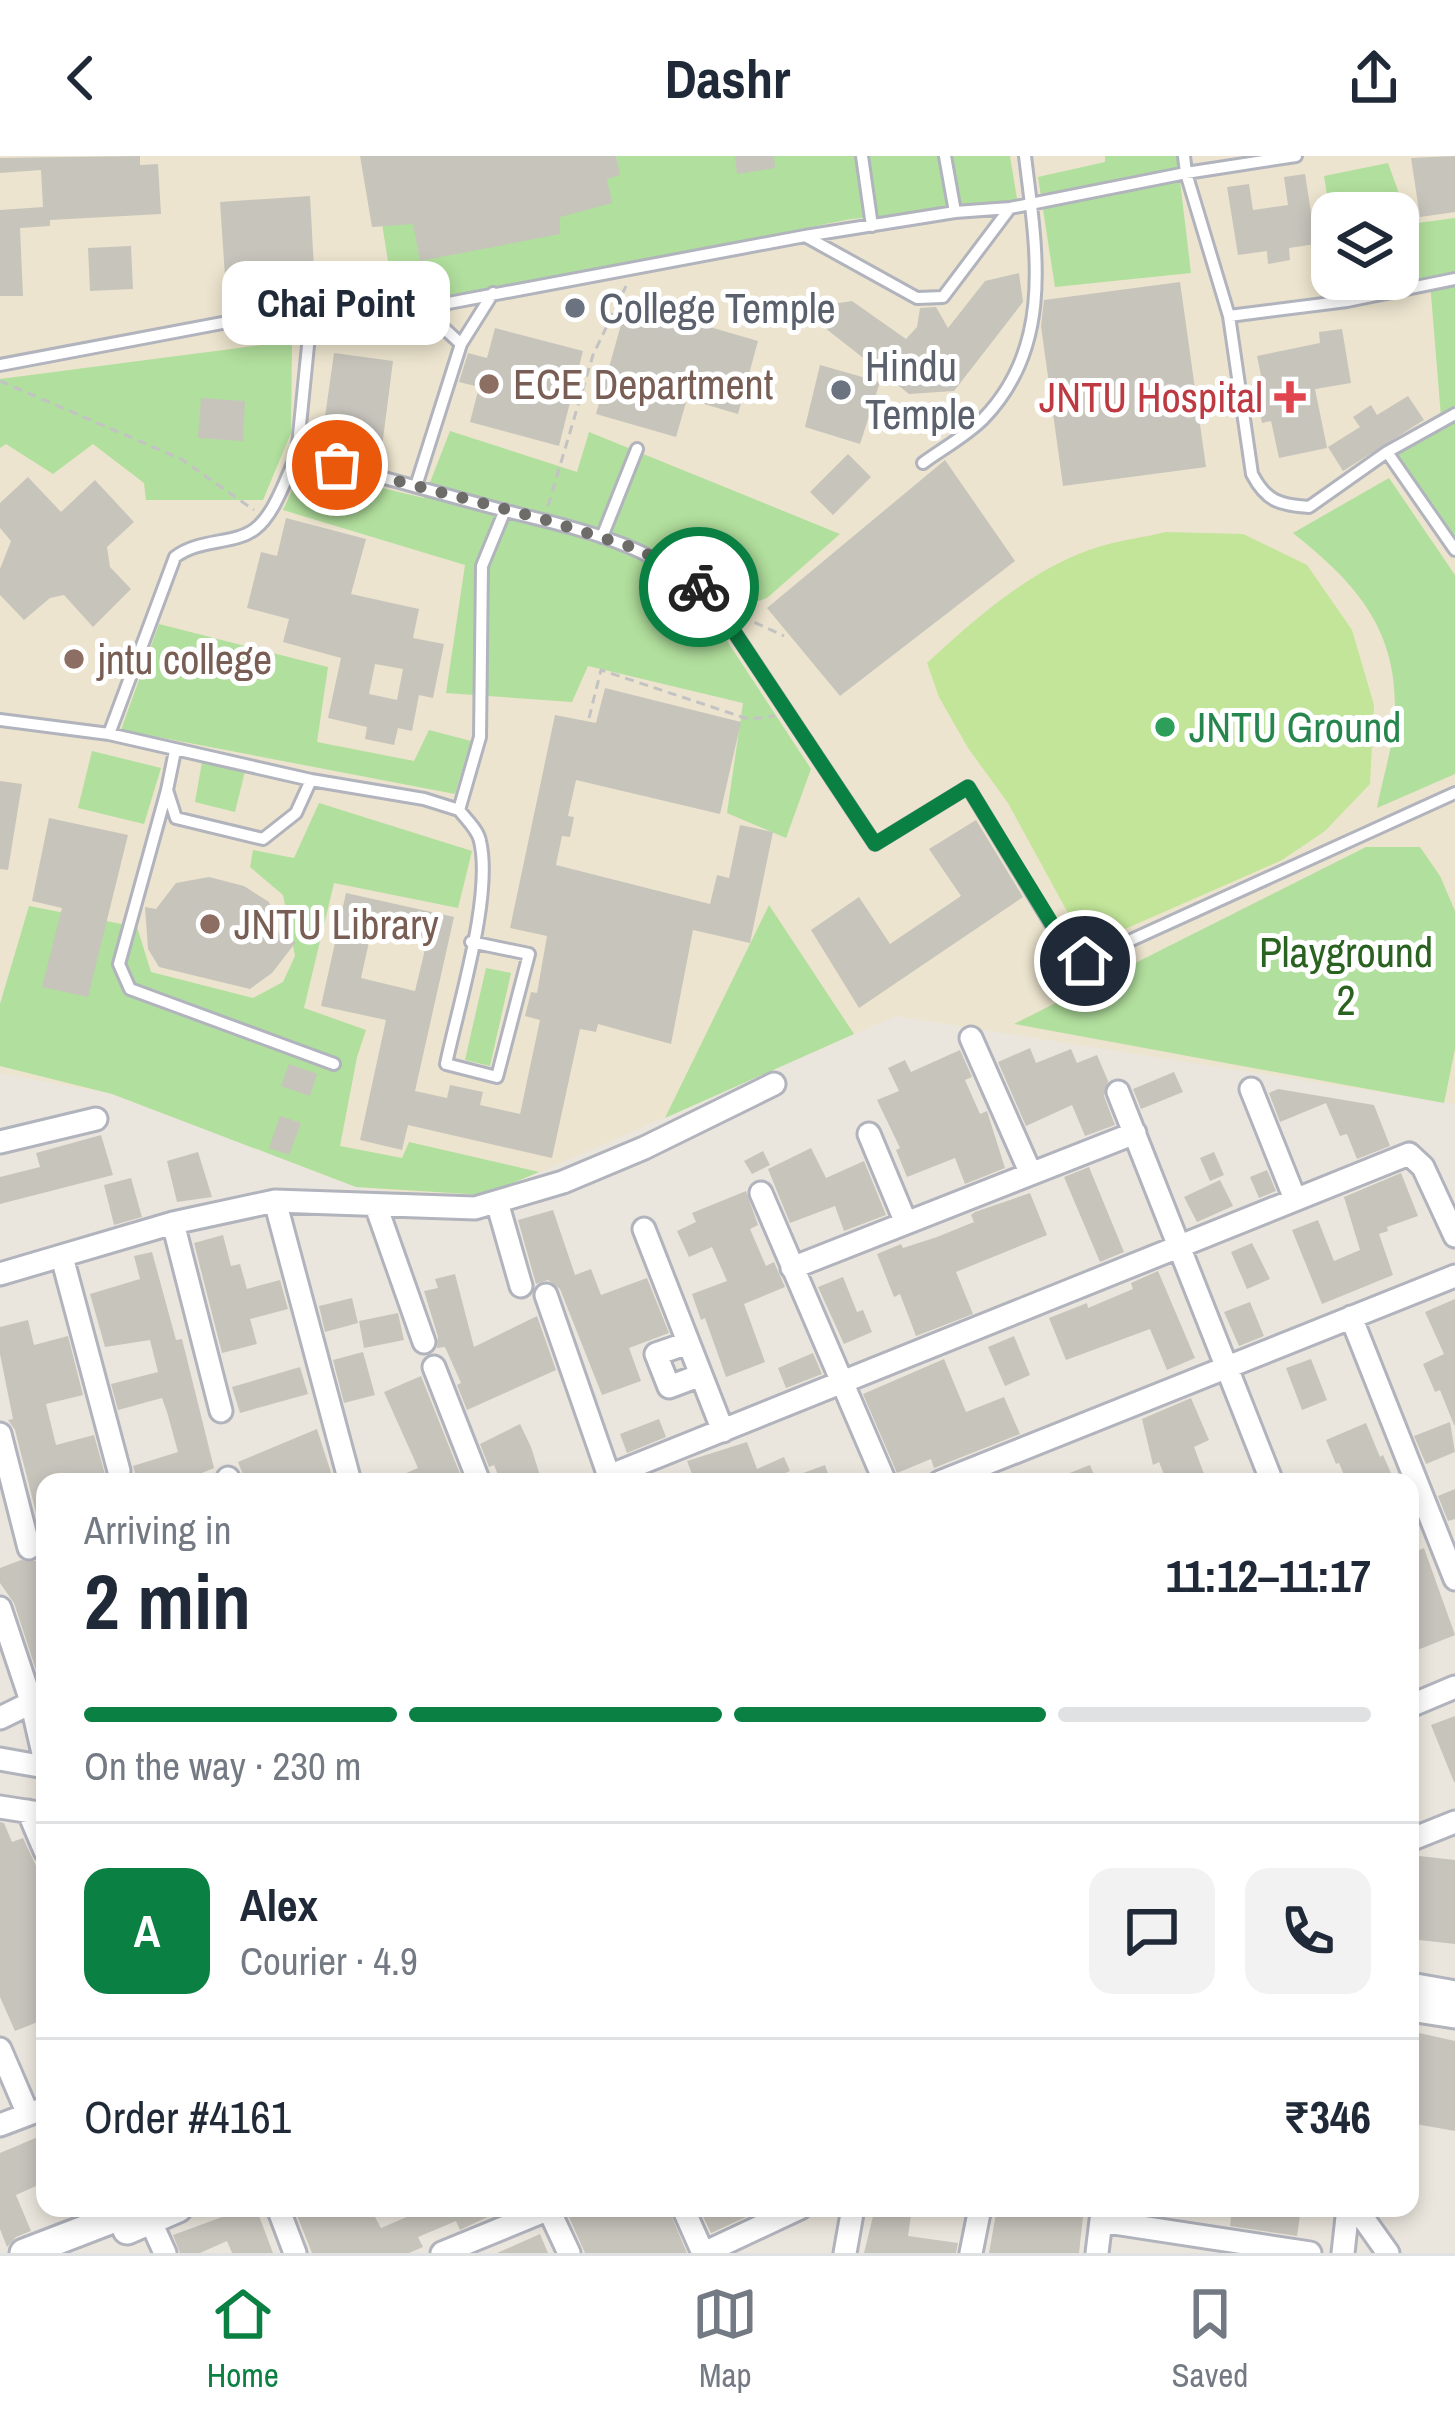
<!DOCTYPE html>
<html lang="en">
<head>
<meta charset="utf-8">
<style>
	body { margin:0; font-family:"Archivo Narrow",sans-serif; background:#f2f2f3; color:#1f2937; height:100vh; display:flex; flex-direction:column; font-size:45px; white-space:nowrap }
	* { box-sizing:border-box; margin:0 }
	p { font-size:39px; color:#747a83 }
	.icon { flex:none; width:66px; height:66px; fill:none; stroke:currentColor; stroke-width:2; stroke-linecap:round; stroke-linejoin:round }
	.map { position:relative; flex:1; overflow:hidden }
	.details { position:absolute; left:36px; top:1317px; width:1383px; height:744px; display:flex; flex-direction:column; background:#fff; border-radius:24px; box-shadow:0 6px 18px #0003 }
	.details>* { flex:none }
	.fabs { position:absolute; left:1311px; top:36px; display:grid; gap:24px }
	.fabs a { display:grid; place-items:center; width:108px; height:108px; border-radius:24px; background:#fff; box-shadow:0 6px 18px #0003; font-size:60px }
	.pin { position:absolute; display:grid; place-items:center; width:102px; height:102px; color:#fff; margin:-51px; border:6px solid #fff; border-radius:50%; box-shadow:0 3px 12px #0007 }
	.courier { position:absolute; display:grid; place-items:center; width:120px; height:120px; margin:-60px; border:9px solid #0b8043; border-radius:50%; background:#fff; color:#222; box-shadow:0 3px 15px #0007 }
	.bubble { position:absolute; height:84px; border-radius:24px; background:#fff; box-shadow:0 6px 18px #0003; font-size:39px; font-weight:700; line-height:84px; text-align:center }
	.summary em { font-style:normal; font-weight:700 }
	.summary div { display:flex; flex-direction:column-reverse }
	.summary { display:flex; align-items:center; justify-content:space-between; height:204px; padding:0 48px }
	h1 { font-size:78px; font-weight:700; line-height:90px }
	.bar { display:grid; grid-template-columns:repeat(4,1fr); gap:18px 12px; align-content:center; height:144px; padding:0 48px }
	.bar i { height:15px; border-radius:9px; background:#e0e1e3 }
	.bar .active { background:#0b8043 }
	.bar p { grid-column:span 4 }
	.line { display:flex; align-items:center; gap:30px; padding:0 48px; border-top:3px solid #e0e1e3 }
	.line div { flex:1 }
	.round { display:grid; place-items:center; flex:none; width:126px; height:126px; border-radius:24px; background:#f2f2f3 }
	header { display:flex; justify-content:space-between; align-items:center; height:156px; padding:0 48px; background:#fff; font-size:54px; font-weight:700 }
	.menu { display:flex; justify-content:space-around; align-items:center; height:168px; border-top:3px solid #e0e1e3; background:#fff; font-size:33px; color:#747a83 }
	.menu a { display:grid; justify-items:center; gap:6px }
	.menu .active { color:#0b8043 }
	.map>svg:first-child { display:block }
	.education { fill:#ece4ce; fill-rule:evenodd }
	.green { fill:#b1df9d }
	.pitch { fill:#c2e599 }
	.building { fill:#c7c4bc; fill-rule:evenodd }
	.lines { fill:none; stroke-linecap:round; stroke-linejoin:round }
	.lane-casing { stroke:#b1b3bd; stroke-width:16 }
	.street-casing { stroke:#b1b3bd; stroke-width:27 }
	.secondary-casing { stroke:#b1b3bd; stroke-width:33 }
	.path { stroke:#c3c3c3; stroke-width:3; stroke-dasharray:9 6; stroke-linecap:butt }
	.lane { stroke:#fff; stroke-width:10 }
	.street { stroke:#fff; stroke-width:21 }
	.secondary { stroke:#fff; stroke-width:27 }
	.done { stroke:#6e6c69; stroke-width:12; stroke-dasharray:0 21.6 }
	.route { stroke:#0b8043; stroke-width:15 }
	.worship-dot { fill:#6b7280; stroke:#fff; stroke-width:4.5 }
	.education-dot { fill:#8d6e63; stroke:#fff; stroke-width:4.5 }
	.health-dot { fill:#e0444e; stroke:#fff; stroke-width:4.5 }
	.leisure-dot { fill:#2e9e5b; stroke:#fff; stroke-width:4.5 }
	.labels { text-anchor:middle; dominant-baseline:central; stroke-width:10; stroke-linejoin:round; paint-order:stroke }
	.worship-label { font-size:42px; fill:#5b616d; stroke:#fff; text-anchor:start }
	.education-label { font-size:42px; fill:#785e54; stroke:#fff; text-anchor:start }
	.health-label { font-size:42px; fill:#be3a42; stroke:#fff; text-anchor:end }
	.leisure-label { font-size:42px; fill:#27864d; stroke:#fff; text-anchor:start }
	.park-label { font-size:42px; fill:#2a631f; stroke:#fff }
</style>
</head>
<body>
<header><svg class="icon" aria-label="back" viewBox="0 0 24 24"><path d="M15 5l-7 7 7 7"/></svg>Dashr<svg class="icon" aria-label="share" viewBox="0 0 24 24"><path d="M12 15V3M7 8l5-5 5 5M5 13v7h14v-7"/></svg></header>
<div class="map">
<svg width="1455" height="2097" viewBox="0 0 1455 2097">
	<rect width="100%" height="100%" fill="#ebe6dd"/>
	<path class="education" d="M0 0H1455V948L896 860 474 1045 356 1031 112 938 0 917ZM1332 57H1398V123H1332Z"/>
	<path class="green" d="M371 0H1010L1018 49 851 63 396 154Z
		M1105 0H1177L1191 117 1055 131 1038 21 1105 6Z
		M1388 7 1410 68 1455 62V386L1395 297 1442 273 1430 126 1348 143 1343 123H1398V57H1332V71L1324 20Z
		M292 185 291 277 263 344H146L144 327 93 288 53 318 6 288 0 292V223Z
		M450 275 577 316 589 276 840 378 767 442 712 462 811 613 786 682 727 657 743 547 588 510 572 546 446 537 465 409 283 354 302 313 424 342Z
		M1389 322 1455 419V618L1377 652C1383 619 1396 583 1395 549 1395 469 1352 424 1293 377Z
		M159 468 328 511 317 586 414 605 429 574 471 585 455 638 121 574Z
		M92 595 161 612 144 668 78 652Z
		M202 606 247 607 235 656 195 646Z
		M319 647 472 695 458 752 334 727 304 852 366 874 357 901 340 990 402 1002 409 986 539 1016 484 1039 356 1031 112 938 0 910V848L29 750 137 771 151 816 253 842 283 826 295 800 283 739 250 711 253 694 294 702Z
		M1366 691H1420L1440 720 1455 755V893L1444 947 1014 868Z
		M769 749 854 878 665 962Z
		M486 812 511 817 490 910 465 904Z"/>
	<path class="pitch" d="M1166 376 1243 378 1307 409 1352 474 1374 549 1370 628 1325 675 1282 704 1125 773 1068 757 1008 647 968 592 939 541 927 507C976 462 1034 410 1101 390 1122 384 1145 381 1166 376Z"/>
	<path class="building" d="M140 0V9L158 8 161 58 50 64V70L20 72 23 140H0V54L43 51 41 14 0 17V2Z
		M360 0H616L620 19 607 23 612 47 560 61V78L420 105 413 68 372 71Z
		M735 0H774L775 12 737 18Z
		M1455 0V56L1420 61 1411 2Z
		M1305 18 1316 88 1289 92 1290 104 1268 108 1267 95 1238 99 1227 31 1249 28 1253 54 1288 49 1284 21Z
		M310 40 315 130 226 135 220 46Z
		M131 90 133 133 90 135 88 92Z
		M1019 117 1023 146 954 235 909 238 820 168V150L852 145 906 183 917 171 920 152 936 151 948 172 985 125Z
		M1180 126 1206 311 1063 330 1041 170 1044 144Z
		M627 147 758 185 738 258 687 243 676 281 596 258Z
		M495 172 583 195 559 290 470 266 479 231 459 226 468 197 487 202Z
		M1342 173 1351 227 1315 233 1327 292 1279 302 1271 265 1262 267 1257 241 1265 239 1257 200 1320 187 1319 176Z
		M334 197 393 205 382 291 322 282Z
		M820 209 880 226 860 288 805 271Z
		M1408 240 1424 264 1343 315 1328 291 1360 271 1353 261 1371 249 1377 259Z
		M201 242 245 245 243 285 198 282Z
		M848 298 871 321 833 359 810 336Z
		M945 304 1015 405 840 540 767 452Z
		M28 321 61 356 95 324 134 366 107 391 110 411 131 433 93 471 64 439 50 442 24 464 0 439V413L11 385 0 372V347Z
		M286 362 366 383 351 438 419 453 413 482 444 488 433 542 419 539 412 575 398 572 394 589 365 583 367 571 328 562 341 502 283 486 289 463 247 452 261 396 277 400ZM375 508 403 513 397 544 369 538Z
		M605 532 741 566 720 658 576 624 568 660 574 661 570 681 562 680 556 709 710 748 717 719 729 722 740 669 773 676 750 787 693 774 671 888 598 868 596 876 580 873 552 1002 408 969 402 994 360 984 386 864 321 850 346 737 454 761 415 935 447 942 450 929 483 936 480 949 520 958 540 864 525 860 531 836 537 837 547 780 510 772 555 559 596 567ZM373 768 428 781 415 835 361 822Z
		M0 625 22 628 8 714 0 713Z
		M49 662 128 679 88 841 42 831 62 752 32 745Z
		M976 664 1023 741 859 852 811 774 859 741 890 788 961 740 929 693Z
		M209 721 244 730 269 746 281 783 296 786 272 817 250 833 159 811 148 793 145 751 156 753 176 727Z
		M1030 892 1036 907 1071 893 1077 907 1097 899 1108 925 1104 940 1115 969 1085 980 1072 949 1026 970 998 906Z
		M960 894 972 921 965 924 980 958 987 955 1005 1012 965 1028 955 1002 907 1021 896 994 900 992 877 944 899 935 888 912 905 904 911 916Z
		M289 908 317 918 310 940 281 930Z
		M1174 916 1183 936 1141 953 1133 933Z
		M1278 933 1374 949 1390 990 1357 1003 1347 978 1340 980 1326 947 1280 966 1269 937Z
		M280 960 301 967 289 999 269 992Z
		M101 979 113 1019 0 1048V1021L40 1011 36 997Z
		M811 992 826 1022 864 1005 886 1059 844 1075 835 1050 790 1067 768 1013Z
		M763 995 770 1009 752 1018 744 1005Z
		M198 996 212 1041 177 1046 167 1005Z
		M1214 996 1224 1019 1210 1025 1200 1002Z
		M1089 1011 1124 1096 1100 1106 1064 1021Z
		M1267 1014 1276 1035 1259 1042 1250 1021Z
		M1401 1017 1418 1060 1387 1071 1388 1075 1379 1078 1393 1119 1322 1148 1292 1074 1318 1064 1334 1105 1360 1094 1344 1041Z
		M131 1022 142 1061 114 1069 104 1029Z
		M1220 1024 1233 1050 1197 1066 1184 1041Z
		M746 1035 758 1069 750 1073 766 1110 774 1106 785 1131 744 1148 765 1206 726 1221 705 1162 701 1164 692 1138 727 1125 712 1091 689 1101 677 1075 696 1066 692 1057Z
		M1030 1037 1047 1079 956 1116 973 1158 916 1180 900 1138 894 1141 877 1098 901 1088 903 1092 937 1081 974 1066 971 1059 975 1056Z
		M553 1054 575 1119 591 1113 601 1139 647 1122 669 1177 629 1192 641 1225 602 1239 560 1133 548 1124 536 1128 518 1064Z
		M223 1079 231 1110 240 1108 247 1133 280 1124 288 1153 250 1163 257 1188 222 1197 194 1087Z
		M1252 1087 1270 1123 1247 1133 1231 1096Z
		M152 1096 176 1184 182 1183 214 1312 185 1324 183 1318 145 1326 144 1321 137 1323 133 1310 178 1296 167 1256 162 1242 118 1254 111 1228 158 1216 150 1184 105 1191 90 1138 140 1123 134 1100Z
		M1158 1115 1195 1202 1167 1214 1150 1173 1066 1204 1049 1162 1087 1147 1088 1152 1133 1133 1131 1127Z
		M455 1118 474 1191 537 1160 556 1214 467 1254 457 1229 461 1227 445 1191 437 1192 438 1181 424 1135 438 1132 435 1123Z
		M843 1121 857 1156 863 1154 872 1176 844 1188 818 1131Z
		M352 1142 358 1167 325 1176 319 1150Z
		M1455 1143V1269H1454L1440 1234 1435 1236 1423 1208 1444 1198 1425 1156Z
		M1250 1146 1264 1180 1239 1190 1224 1156Z
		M398 1157 404 1184 364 1192 359 1165Z
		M28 1164 34 1189 68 1180 83 1239 46 1248 56 1289 94 1279 106 1322 105 1326H45V1403L42 1404 44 1388 15 1274 8 1264 13 1263 0 1198V1171Z
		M1014 1180 1030 1219 1005 1230 988 1191Z
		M363 1196 375 1239 344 1247 333 1204Z
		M813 1197 822 1218 786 1232 778 1212Z
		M944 1203 966 1256 1004 1241 1020 1278 934 1312 931 1303 897 1317 863 1238Z
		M1311 1203 1327 1244 1302 1254 1286 1212Z
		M300 1211 308 1238 240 1257 232 1231Z
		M421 1220 462 1323 385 1326 418 1312 384 1236Z
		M1191 1242 1209 1284 1194 1291 1207 1326H1167L1159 1306 1153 1309 1142 1263Z
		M659 1263 666 1281 627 1297 620 1278Z
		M1450 1266 1455 1296 1426 1308 1414 1280Z
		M1366 1267 1380 1301 1383 1299 1395 1326H1347L1339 1307 1336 1308 1326 1284Z
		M520 1268 531 1291 542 1326H501L494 1309 489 1311 480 1288Z
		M317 1273 334 1326H246L238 1306Z
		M747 1286 757 1313 784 1301 790 1315 765 1326H695L687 1305Z
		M825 1309 831 1326H784V1324Z
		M1090 1309 1097 1326H1050L1049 1325Z
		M1455 1333V1363L1448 1365 1438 1340Z
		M1424 1392 1455 1479 1415 1495 1410 1482V1398Z
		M21 1404 36 1405 45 1428V1525L40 1526 14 1447 0 1427V1412Z
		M1455 1560V1626H1454L1431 1569Z
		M0 1666 4 1667 12 1686 23 1682 45 1729V1863L15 1875 0 1841Z
		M1410 1699 1455 1704V1788L1410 1783Z
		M1410 1875 1455 1885V1975L1410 1967Z
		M45 1978V2026L16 2039 31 2075 16 2081 7 2091 0 2073V1997Z
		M247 2052H256L273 2097H232L227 2085 200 2097H180L173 2079Z
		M294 2052H370L381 2072 416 2057 414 2052H506L460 2074 456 2065 418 2081 423 2091 409 2097H312Z
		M565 2052H668L687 2097H585Z
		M699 2052H760L761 2054 711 2077Z
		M875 2052H912L908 2080 958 2087 956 2097H864Z
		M997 2052H1084L1079 2097H989Z
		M1232 2052H1301L1297 2080 1230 2070Z
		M540 2078 548 2097H497Z"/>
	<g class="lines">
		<g class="lane-casing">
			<path id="lane" d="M862 0 872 70
				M945 0 955 56
				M1184 0 1186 17 1229 160 1252 318C1266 345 1279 349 1309 351L1387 296 1455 258
				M805 80 917 142 943 141 1010 52
				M1229 160 1347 145 1455 123
				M461 188 493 137
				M0 209 312 150C349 148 385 158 422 152L805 80 955 56 1010 52 1186 17 1296 0
				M1387 296 1455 394
				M297 299 312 150
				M923 307C942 293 966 280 983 263 1055 189 1036 92 1025 0
				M416 330 461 188 422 152
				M602 381 637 293
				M0 564 109 578 311 624 424 643 459 654 480 581 482 410 505 354
				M109 578 175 401C200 382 234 389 255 373 275 358 286 321 297 299 365 316 434 336 502 354 582 374 658 388 717 450L875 688 968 631 1051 768 1085 805 1455 637
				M175 595 167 634 176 662 263 683 296 657 311 624
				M167 634 119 808 130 833 334 908
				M459 654C466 663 478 674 480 685 493 740 458 850 446 908L497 921 529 798 471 786"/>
		</g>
		<g class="street-casing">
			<path id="street" d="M971 882 1031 1018
				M1251 933 1295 1043
				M1118 936 1272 1326
				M869 978 906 1067
				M0 986 96 963
				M761 1037 885 1326
				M275 1045 350 1326
				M497 1046 521 1130
				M376 1050 424 1186
				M173 1067 221 1255
				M644 1073 723 1275
				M62 1101 119 1315
				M792 1112 1135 977
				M0 1118 173 1067 275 1045 475 1052 563 1026 644 992 774 928
				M546 1139 611 1326
				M1351 1161 1455 1423
				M688 1187 656 1198 669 1231 701 1219
				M434 1211 479 1326
				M0 1278 29 1392
				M609 1320 1409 998 1423 1011 1455 1080
				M228 1322 229 1326
				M940 1326 1455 1120
				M0 1452 31 1545 45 1606
				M1410 1550 1455 1531
				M0 1562 45 1540
				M0 1603 45 1611
				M0 1651 45 1658
				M28 1655 45 1695
				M1410 1684 1455 1666
				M0 1893 28 1958
				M0 1969 45 1952
				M278 2052 295 2097
				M548 2052 569 2097
				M683 2052 703 2097
				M1356 2052 1388 2097
				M150 2064 165 2097
				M1101 2065 1310 2097
				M442 2097 549 2053
				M704 2097 800 2052
				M845 2097 853 2052
				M971 2097 980 2052
				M1097 2097 1102 2056
				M1343 2097 1348 2052"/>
		</g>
		<g class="secondary-casing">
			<path id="secondary" d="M1410 1831 1455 1839
				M1410 1851 1455 1858
				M127 2074 178 2052
				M24 2097 141 2052"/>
		</g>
		<path class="path" d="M0 225 181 303 254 354
			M548 350 593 199 627 128
			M741 460 784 480
			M589 562 601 514 748 563 775 560"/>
		<use href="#lane" class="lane"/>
		<use href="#street" class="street"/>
		<use href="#secondary" class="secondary"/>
	</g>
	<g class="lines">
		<path class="done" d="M337 309 543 363 641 394 699 431"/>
		<path class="route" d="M699 431 717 450 875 688 968 631 1052 768 1085 805"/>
	</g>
	<g class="worship-dot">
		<circle cx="575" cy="152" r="12"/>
		<circle cx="841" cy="234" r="12"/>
	</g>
	<g class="education-dot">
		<circle cx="489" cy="228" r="12"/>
		<circle cx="74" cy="503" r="12"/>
		<circle cx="210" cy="768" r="12"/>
	</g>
	<path class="health-dot" d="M1284 223h12v12h12v12h-12v12h-12v-12h-12v-12h12z"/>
	<circle class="leisure-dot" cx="1165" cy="571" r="12"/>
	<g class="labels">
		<g class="worship-label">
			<text x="599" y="152">College Temple</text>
			<text x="865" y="210">Hindu<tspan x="865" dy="48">Temple</tspan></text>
		</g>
		<g class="education-label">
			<text x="513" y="228">ECE Department</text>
			<text x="98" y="503">jntu college</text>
			<text x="234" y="768">JNTU Library</text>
		</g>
		<g class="health-label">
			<text x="1263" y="241">JNTU Hospital</text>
		</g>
		<g class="leisure-label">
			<text x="1189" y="571">JNTU Ground</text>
		</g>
		<g class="park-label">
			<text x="1346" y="796">Playground<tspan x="1346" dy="48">2</tspan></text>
		</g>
	</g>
</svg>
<div class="fabs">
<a><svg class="icon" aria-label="layers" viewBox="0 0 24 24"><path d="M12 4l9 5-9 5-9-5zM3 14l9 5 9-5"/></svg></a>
</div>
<div class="pin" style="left:337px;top:309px;background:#ea580c"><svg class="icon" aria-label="bag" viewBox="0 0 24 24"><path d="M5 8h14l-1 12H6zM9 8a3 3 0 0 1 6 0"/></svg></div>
<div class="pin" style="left:1085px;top:805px;background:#1f2937"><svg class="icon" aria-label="home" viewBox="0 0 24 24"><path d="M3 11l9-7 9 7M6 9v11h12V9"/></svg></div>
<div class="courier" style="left:699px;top:431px"><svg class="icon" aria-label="bike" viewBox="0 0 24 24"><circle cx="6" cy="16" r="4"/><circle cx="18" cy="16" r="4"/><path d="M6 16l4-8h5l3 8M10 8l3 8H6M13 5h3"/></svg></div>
<div class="bubble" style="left:222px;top:105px;width:228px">Chai Point</div>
<section class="details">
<div class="summary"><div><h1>2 min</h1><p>Arriving in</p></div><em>11:12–11:17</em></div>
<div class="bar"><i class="active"></i><i class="active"></i><i class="active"></i><i></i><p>On the way · 230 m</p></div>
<div class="line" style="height:216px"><b class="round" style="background:#0b8043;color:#fff">A</b><div><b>Alex</b><p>Courier · 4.9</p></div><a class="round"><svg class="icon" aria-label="chat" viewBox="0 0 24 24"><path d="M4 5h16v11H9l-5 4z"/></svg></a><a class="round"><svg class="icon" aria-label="phone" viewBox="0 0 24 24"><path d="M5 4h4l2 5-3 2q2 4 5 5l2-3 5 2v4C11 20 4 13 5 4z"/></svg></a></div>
<div class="line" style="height:156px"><div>Order #4161</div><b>₹346</b></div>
</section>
</div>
<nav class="menu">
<a class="active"><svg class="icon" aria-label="home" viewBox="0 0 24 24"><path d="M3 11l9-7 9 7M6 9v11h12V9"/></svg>Home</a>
<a><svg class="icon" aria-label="map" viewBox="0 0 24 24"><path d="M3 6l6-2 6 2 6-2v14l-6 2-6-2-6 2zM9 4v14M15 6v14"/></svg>Map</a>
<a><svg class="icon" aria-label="saved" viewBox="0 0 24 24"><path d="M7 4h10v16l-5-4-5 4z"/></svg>Saved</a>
</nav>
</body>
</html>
